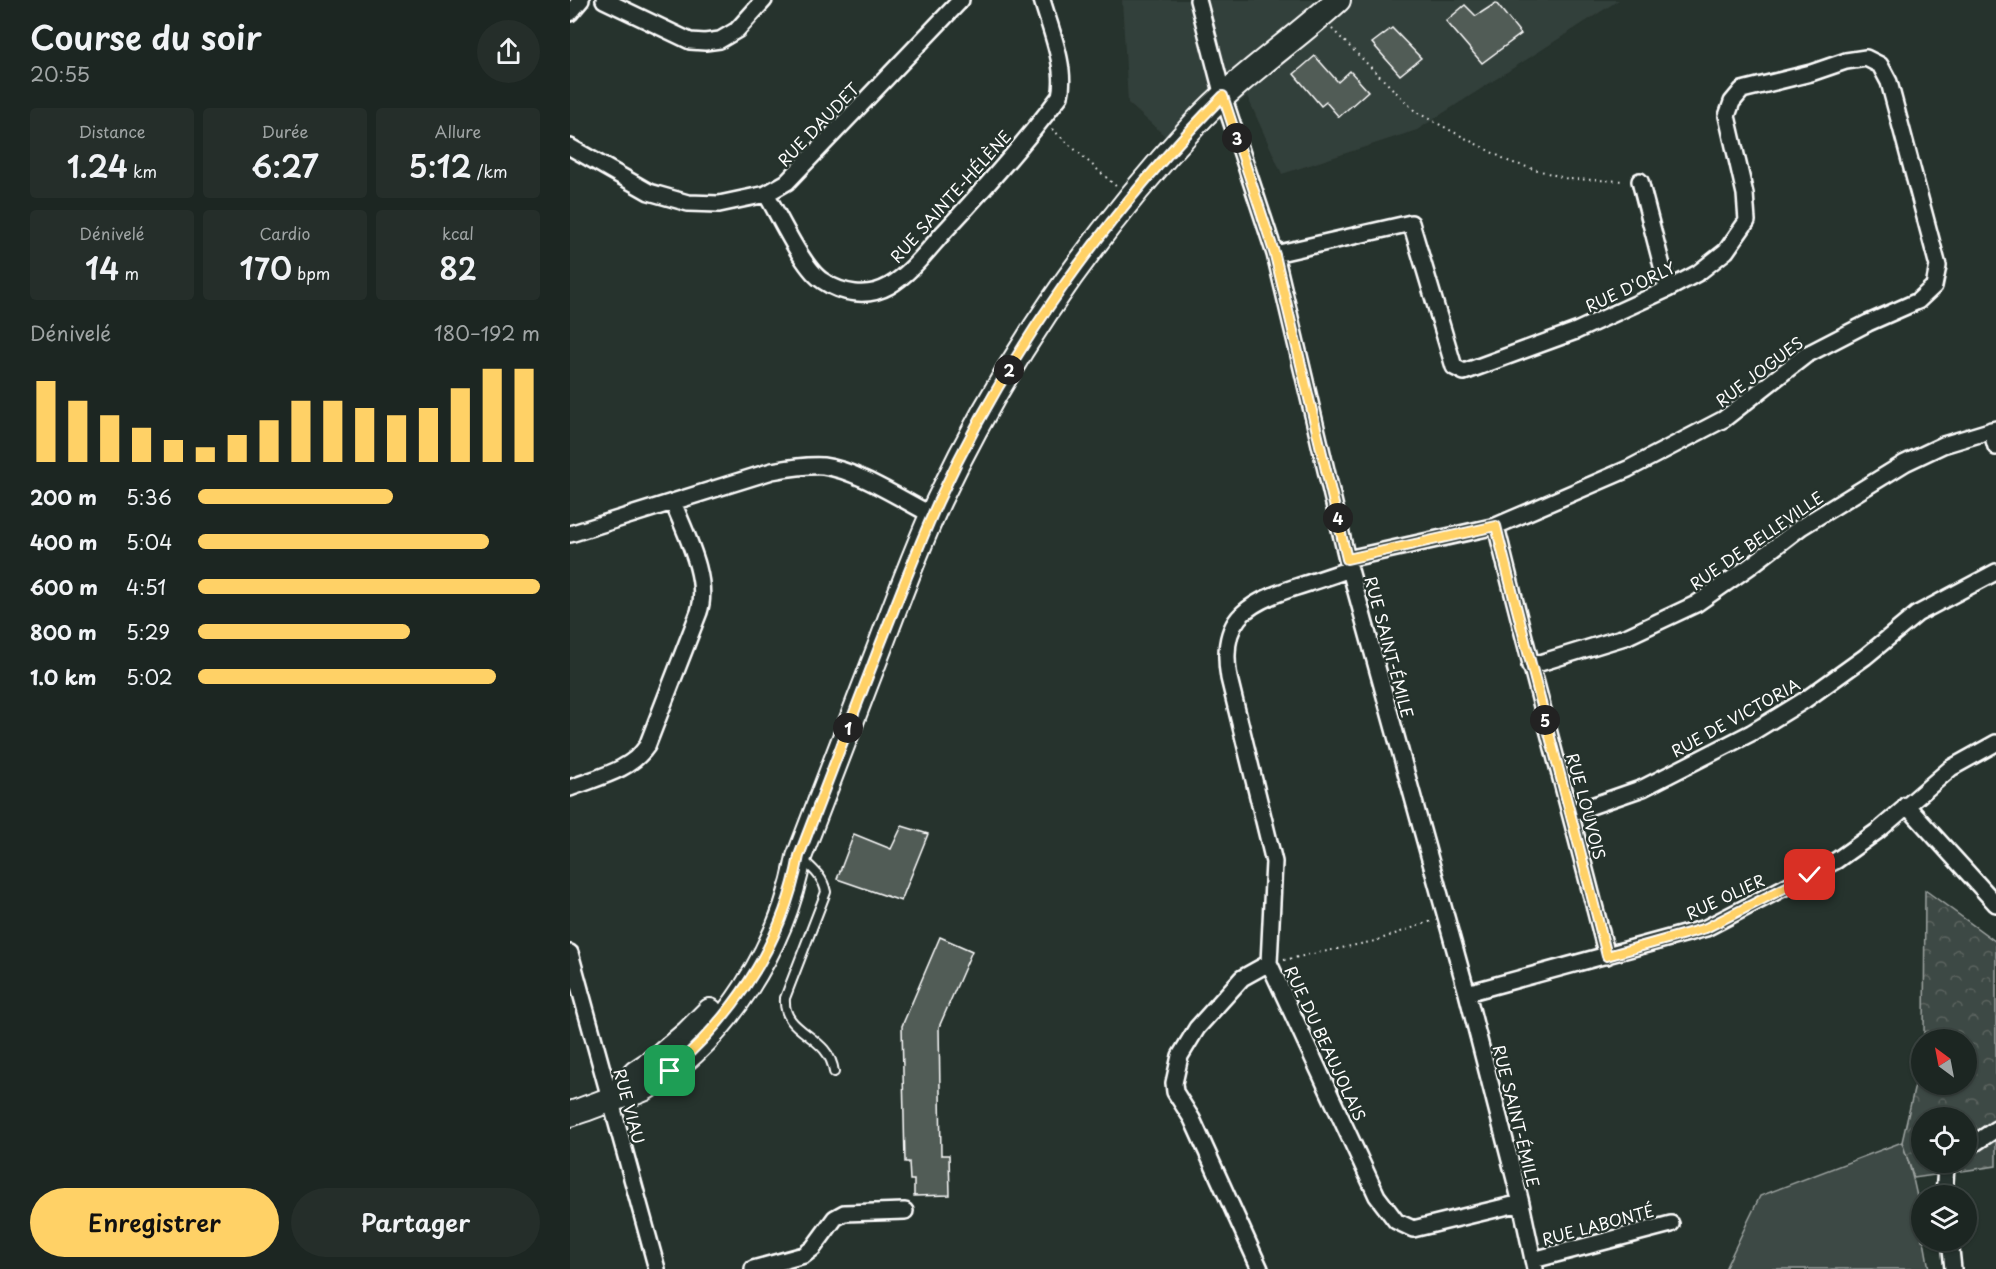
<!DOCTYPE html>
<html lang="fr">
<head>
<meta charset="utf-8">
<style>
  body { margin:0; font-family:"Playpen Sans",sans-serif; background:#252e2a; color:#f1f3f6; height:100vh; display:flex; flex-direction:column; font-size:22px; white-space:nowrap }
  * { box-sizing:border-box; margin:0 }
  p { font-size:20px; color:#a0a5a5 }
  .icon { flex:none; width:33px; height:33px; fill:none; stroke:currentColor; stroke-width:2; stroke-linecap:round; stroke-linejoin:round }
  .map { position:relative; flex:1; overflow:hidden }
  .side { display:flex; flex-direction:column; background:#1c2622; width:570px }
  .side>* { flex:none }
  .needle { width:39px; rotate:328deg }
  .buttons { position:absolute; left:1341px; top:1029px; display:grid; gap:12px }
  .buttons a { display:grid; place-items:center; width:66px; height:66px; border-radius:50%; background:#1c2622; box-shadow:0 2px 4px #0004,0 0 0 2px #3a4340; font-size:30px }
  .pin { position:absolute; display:grid; place-items:center; width:51px; height:51px; color:#fff; margin:-26px; border-radius:12px; box-shadow:0 3px 9px #0006 }
  .km { position:absolute; width:30px; height:30px; margin:-15px; border-radius:50%; background:#222; color:#fff; font-size:16px; line-height:30px; text-align:center }
  .round { display:grid; place-items:center; flex:none; width:63px; height:63px; border-radius:32px; background:#252e2a }
  .overview { display:flex; align-items:center; justify-content:space-between; height:102px; padding:0 30px }
  h1 { font-size:33px; font-weight:600; line-height:45px }
  .metrics { display:grid; grid-template-columns:repeat(3,1fr); gap:9px; height:102px; padding:6px 30px }
  .metrics div { display:grid; align-content:center; border-radius:6px; background:#252e2a; text-align:center }
  .metrics b { font-size:30px; font-weight:600 }
  .metrics small { font-size:16px; font-weight:400 }
  .metrics p { font-size:16px }
  .chart { height:168px; padding:12px 30px }
  .chart p { display:flex; justify-content:space-between }
  .chart svg { width:100%; height:108px; margin-top:6px; stroke:#ffd166; stroke-width:6 }
  .action { display:flex; gap:12px; margin-top:auto; padding:12px 30px }
  .action a { flex:1; height:69px; border-radius:36px; background:#ffd166; color:#111; font-size:24px; font-weight:600; line-height:69px; text-align:center }
  .action a+a { background:#252e2a; color:#f1f3f6 }
  ul { padding:0 30px; list-style:none; font-size:20px }
  li { display:grid; grid-template-columns:96px 72px 1fr; align-items:center; height:45px }
  li i { height:15px; border-radius:8px; background:#ffd166 }
  main { display:flex; flex:1; min-height:0 }
  .map>svg:first-child { display:block }
</style>
</head>
<body>
<main>
<section class="side">
<div class="overview"><div><h1>Course du soir</h1><p>20:55</p></div><a class="round"><svg class="icon" aria-label="share" viewBox="0 0 24 24"><path d="M12 15V3M7 8l5-5 5 5M5 13v7h14v-7"/></svg></a></div>
<div class="metrics">
<div><p>Distance</p><b>1.24<small> km</small></b></div>
<div><p>Durée</p><b>6:27</b></div>
<div><p>Allure</p><b>5:12<small> /km</small></b></div>
</div>
<div class="metrics">
<div><p>Dénivelé</p><b>14<small> m</small></b></div>
<div><p>Cardio</p><b>170<small> bpm</small></b></div>
<div><p>kcal</p><b>82</b></div>
</div>
<div class="chart"><p><span>Dénivelé</span>180–192 m</p>
<svg viewBox="0 0 160 44" preserveAspectRatio="none"><path d="M5 44V11M15 44V19M25 44V25M35 44V30M45 44V35M55 44V38M65 44V33M75 44V27M85 44V19M95 44V19M105 44V22M115 44V25M125 44V22M135 44V14M145 44V6M155 44V6"/></svg>
</div>
<ul>
<li><b>200 m</b>5:36<i style="width:57%"></i></li>
<li><b>400 m</b>5:04<i style="width:85%"></i></li>
<li><b>600 m</b>4:51<i style="width:100%"></i></li>
<li><b>800 m</b>5:29<i style="width:62%"></i></li>
<li><b>1.0 km</b>5:02<i style="width:87%"></i></li>
</ul>
<div class="action"><a>Enregistrer</a><a>Partager</a></div>
</section>
<div class="map">
<svg width="1426" height="1269" viewBox="0 0 1426 1269">
  <defs>
    <pattern id="forest-crowns" width="20" height="18" patternUnits="userSpaceOnUse" patternTransform="scale(1.5)"><rect width="20" height="18" fill="#3e4944"/><path d="M2 6a3 3 0 1 1 6 0M12 15a3 3 0 1 1 6 0" fill="none" stroke="#5b6460"/></pattern>
  </defs>
  <rect width="100%" height="100%" fill="#26332d"/>
  <filter id="ink" filterUnits="userSpaceOnUse"><feTurbulence type="fractalNoise" baseFrequency=".0167" numOctaves="2"/><feDisplacementMap in="SourceGraphic" scale="12" xChannelSelector="R" yChannelSelector="G"/><feConvolveMatrix kernelMatrix="1 2 1 2 8 2 1 2 1" color-interpolation-filters="sRGB"/></filter>
  <g filter="url(#ink)">
    <path fill="#333f3a" d="M552,0H1049L847,130L712,174L677,96L613,152L558,103Z"/>
    <path fill="#3e4944" stroke="#9ea4a2" stroke-width="1.5" d="M1332,1142C1343,1174 1351,1206 1352,1240L1354,1241L1359,1269H1155L1190,1196Z"/>
    <path fill="url(#forest-crowns)" stroke="#9ea4a2" stroke-width="1.5" fill-rule="evenodd" d="M1355,890L1426,942V1166L1344,1178L1332,1142L1351,1059L1352,1084H1396V1040L1354,1039ZM1352,1118H1396V1162H1352Z"/>
    <path fill="#515c57" stroke="#fff" stroke-width="1.5" d="M926,3L951,34L912,63L876,21L895,5L906,16Z
      M822,28L851,58L830,75L802,43Z
      M745,56L768,82L780,71L798,91L769,117L756,102L751,106L724,74Z
      M332,826L358,834L331,901L267,879L284,834L321,849Z
      M370,937L402,951L369,1027L371,1155H379L380,1195L344,1196V1180H340L339,1162H335L332,1026Z"/>
    <g fill="none" stroke-linecap="round" stroke-linejoin="round">
      <g stroke="#fff" stroke-width="12">
        <path id="service" d="M233,860C243,869 253,877 256,892L215,998C212,1035 259,1033 264,1072"/>
      </g>
      <g stroke="#fff" stroke-width="20">
        <path id="minor" d="M34,0L120,41L135,42L150,40L167,30L194,0
          M628,0L653,96L705,254L777,559L897,993L951,1203L965,1269
          M0,13L11,0
          M0,147L79,192L118,203L149,204L196,194L217,182L391,0
          M1070,181L1098,289
          M196,194C209,215 233,269 253,281C272,294 298,298 319,286C340,274 358,250 374,232C415,188 454,144 490,96C497,68 480,28 472,0
          M705,254L841,223L884,367L894,372L1006,331L1098,289L1128,273L1156,251L1177,221L1175,194L1157,116L1162,102L1172,90L1241,73L1276,61L1296,58L1310,65L1319,82L1368,266L1364,286L1348,301L1298,323L1236,355L1154,419L1058,469L926,526L777,559
          M1421,430L1426,447
          M926,526C961,670 1001,812 1037,956
          M0,534L202,471C219,468 236,465 253,466C287,470 332,500 362,515
          M780,569C761,576 742,582 723,588C674,604 649,621 659,678L704,862L699,963L807,1196L826,1221L843,1229L951,1203
          M960,666L1058,636L1126,604L1179,567L1231,527L1335,463L1373,445L1426,429
          M0,788C28,777 60,771 77,746L129,612C140,579 115,533 103,502
          M1336,805L1426,904
          M1001,813L1073,788L1181,733L1235,700L1295,657L1347,614L1426,572
          M0,953L87,1269
          M897,993L1136,928L1267,860L1309,830L1381,768L1426,743
          M1396,1149L1426,1129
          M1374,1196L1376,1167L1379,1162
          M1380,1240L1383,1269
          M963,1260L1101,1224
          M183,1269L234,1255L243,1248L265,1218L274,1213L335,1211
          M690,1269L622,1119L605,1092L604,1083L610,1056L627,1028L672,978L699,963"/>
      </g>
      <g stroke="#fff" stroke-width="28">
        <path id="primary" d="M45,1094L66,1073L90,1057L118,1033L140,1011
          M0,1114C13,1110 26,1105 39,1100C50,1096 63,1094 73,1089C154,1043 213,946 229,857C256,786 284,715 311,644C329,596 347,547 369,500C434,363 521,236 624,125C667,78 721,43 768,0"/>
      </g>
      <path stroke="#fff" stroke-width="2" stroke-dasharray="1.5 4.5" stroke-linecap="butt" d="M762,29L846,112L940,162L998,179L1055,181
        M482,129L547,187
        M714,960L805,941L862,921"/>
      <use href="#service" stroke="#26332d" stroke-width="8"/>
      <use href="#minor" stroke="#26332d" stroke-width="15"/>
      <use href="#primary" stroke="#26332d" stroke-width="24"/>
    </g>
  </g>
  <g fill="none" stroke-linecap="round" stroke-linejoin="round" filter="url(#ink)">
    <g stroke="#fff" stroke-width="12">
      <path id="route" d="M100,1071C165,1014 213,943 229,856C256,786 283,715 310,645C329,597 347,549 368,502C437,352 537,213 653,96L705,255L777,559L926,526C961,670 1001,812 1037,956L1136,928L1240,875"/>
    </g>
    <use href="#route" stroke="#ffd166" stroke-width="8"/>
  </g>
  <g text-anchor="middle" dominant-baseline="central" stroke-width="5" stroke-linejoin="round" paint-order="stroke">
    <g font-size="16" fill="#fff" stroke="#26332d">
      <text transform="translate(248 124) rotate(-46)">RUE DAUDET</text>
      <text transform="translate(380 196) rotate(-48)">RUE SAINTE-HÉLÈNE</text>
      <text transform="translate(1060 286) rotate(-25)">RUE D'ORLY</text>
      <text transform="translate(1189 371) rotate(-37)">RUE JOGUES</text>
      <text transform="translate(1186 540) rotate(-35)">RUE DE BELLEVILLE</text>
      <text transform="translate(820 647) rotate(75)">RUE SAINT-ÉMILE</text>
      <text transform="translate(1165 717) rotate(-29)">RUE DE VICTORIA</text>
      <text transform="translate(1017 806) rotate(75)">RUE LOUVOIS</text>
      <text transform="translate(1155 896) rotate(-25)">RUE OLIER</text>
      <text transform="translate(756 1043) rotate(65)">RUE DU BEAUJOLAIS</text>
      <text transform="translate(60 1106) rotate(75)">RUE VIAU</text>
      <text transform="translate(947 1116) rotate(76)">RUE SAINT-ÉMILE</text>
      <text transform="translate(1028 1224) rotate(-15)">RUE LABONTÉ</text>
    </g>
  </g>
</svg>
<div class="buttons">
<a><svg class="needle" viewBox="-14 -14 28 28"><path d="M0-13l5 13h-10z" fill="#e53935"/><path d="M0 13l5-13h-10z" fill="#a0a5a5"/></svg></a>
<a><svg class="icon" aria-label="locate" viewBox="0 0 24 24"><circle cx="12" cy="12" r="6"/><path d="M12 2v4M12 18v4M2 12h4M18 12h4"/></svg></a>
<a><svg class="icon" aria-label="layers" viewBox="0 0 24 24"><path d="M12 4l9 5-9 5-9-5zM3 14l9 5 9-5"/></svg></a>
</div>
<div class="pin" style="left:100px;top:1071px;background:#1e9e55"><svg class="icon" aria-label="arrive" viewBox="0 0 24 24"><path d="M6 21V4h12l-3 4 3 4H6"/></svg></div>
<div class="pin" style="left:1240px;top:875px;background:#d93025"><svg class="icon" aria-label="check" viewBox="0 0 24 24"><path d="M5 12l5 5 9-10"/></svg></div>
<b class="km" style="left:278px;top:728px">1</b>
<b class="km" style="left:439px;top:370px">2</b>
<b class="km" style="left:667px;top:138px">3</b>
<b class="km" style="left:768px;top:518px">4</b>
<b class="km" style="left:975px;top:720px">5</b>
</div>
</main>
</body>
</html>
